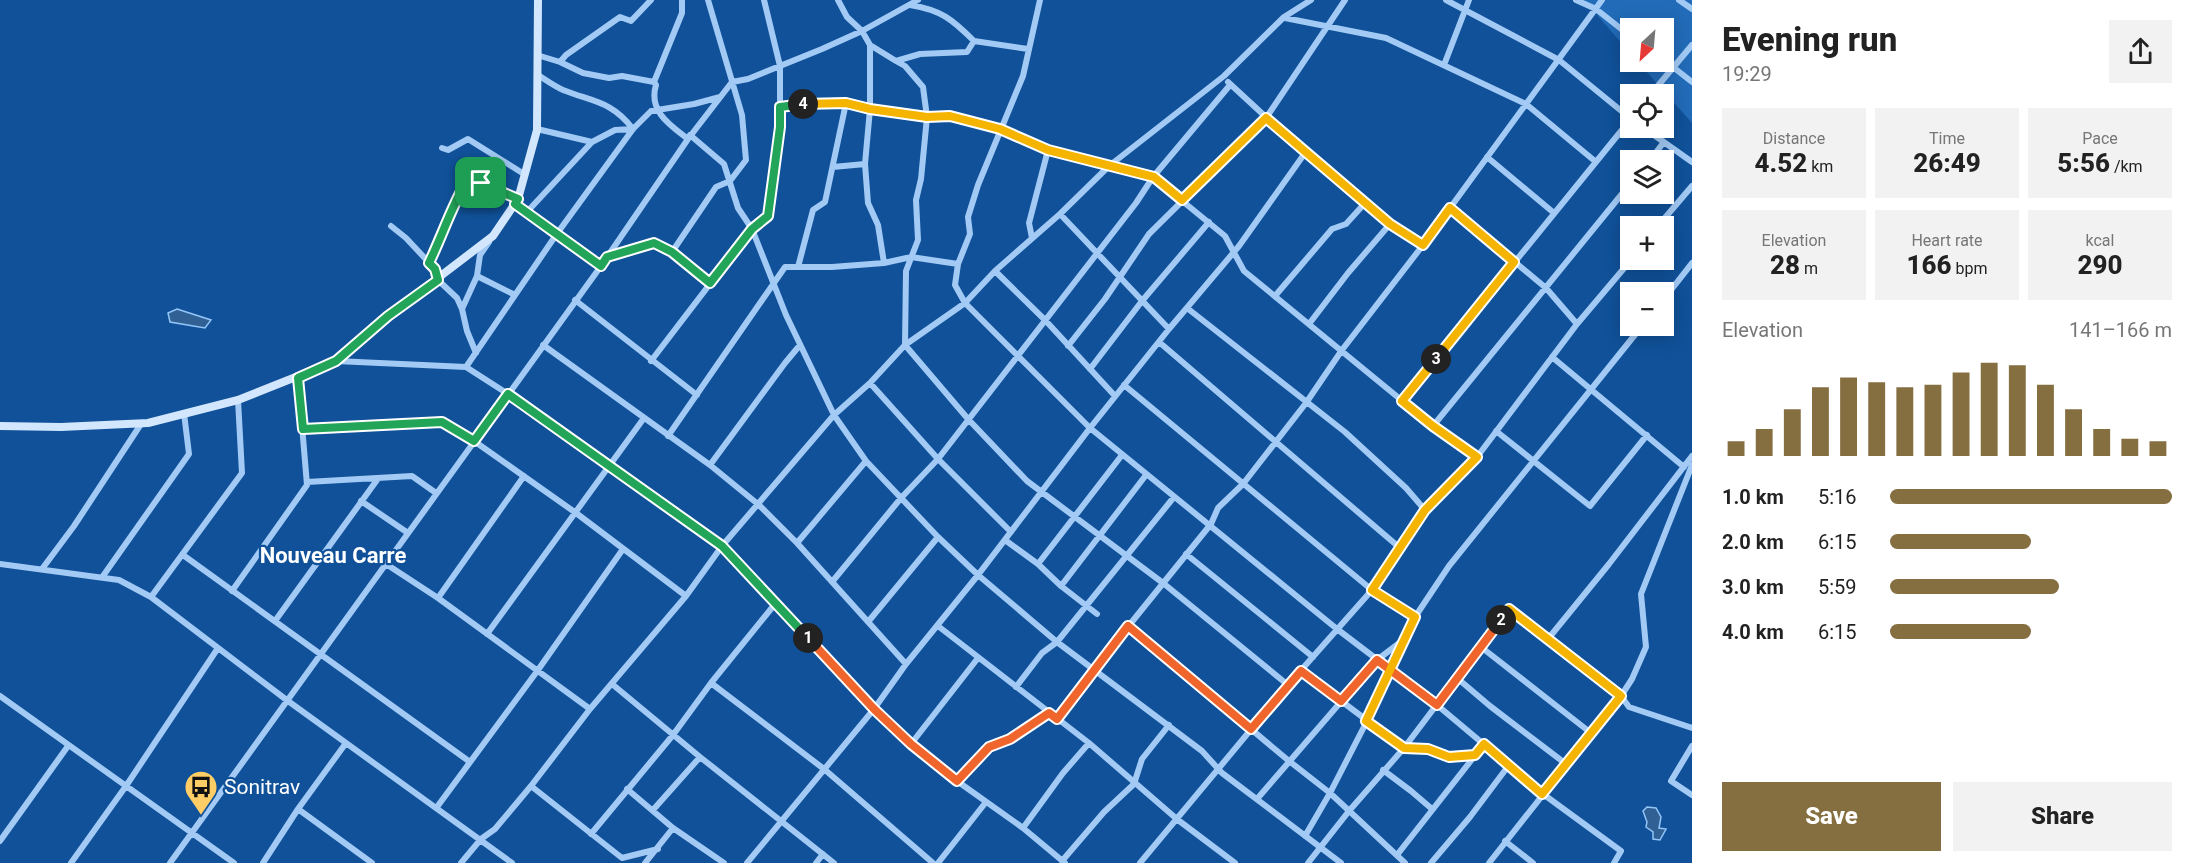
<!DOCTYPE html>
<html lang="en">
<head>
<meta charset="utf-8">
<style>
  body { margin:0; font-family:Roboto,sans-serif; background:#f2f2f2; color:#222; height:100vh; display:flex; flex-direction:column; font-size:22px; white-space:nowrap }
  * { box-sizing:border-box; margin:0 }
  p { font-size:20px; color:#767676 }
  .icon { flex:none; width:33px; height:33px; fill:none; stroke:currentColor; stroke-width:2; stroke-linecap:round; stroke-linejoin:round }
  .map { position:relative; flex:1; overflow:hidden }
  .panel { display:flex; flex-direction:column; background:#fff; width:510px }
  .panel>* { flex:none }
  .needle { width:39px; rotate:206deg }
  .tools { position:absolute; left:1620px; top:18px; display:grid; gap:12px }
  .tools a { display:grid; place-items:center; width:54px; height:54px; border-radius:0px; background:#fff; box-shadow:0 3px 15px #0003; font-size:30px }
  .pin { position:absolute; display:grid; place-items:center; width:51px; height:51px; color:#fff; margin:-26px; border-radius:12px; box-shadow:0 3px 9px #0006 }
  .km { position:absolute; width:30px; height:30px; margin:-15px; border-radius:50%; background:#222; color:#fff; font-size:16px; line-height:30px; text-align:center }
  .round { display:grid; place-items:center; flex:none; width:63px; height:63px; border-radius:0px; background:#f2f2f2 }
  .headline { display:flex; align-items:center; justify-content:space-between; height:102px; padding:0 30px }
  h1 { font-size:33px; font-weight:800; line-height:45px }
  .metrics { display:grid; grid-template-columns:repeat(3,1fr); gap:9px; height:102px; padding:6px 30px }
  .metrics div { display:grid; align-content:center; border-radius:0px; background:#f2f2f2; text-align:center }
  .metrics b { font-size:26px; font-weight:800 }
  .metrics small { font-size:16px; font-weight:400 }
  .metrics p { font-size:16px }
  .chart { height:168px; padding:12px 30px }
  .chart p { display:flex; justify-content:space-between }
  .chart svg { width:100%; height:108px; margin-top:6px; stroke:#856f40; stroke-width:6 }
  .primary-button { display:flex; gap:12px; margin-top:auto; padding:12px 30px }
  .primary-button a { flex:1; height:69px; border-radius:0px; background:#856f40; color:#fff; font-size:24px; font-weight:800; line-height:69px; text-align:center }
  .primary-button a+a { background:#f2f2f2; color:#222 }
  ul { padding:0 30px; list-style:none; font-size:20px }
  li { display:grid; grid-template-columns:96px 72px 1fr; align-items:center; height:45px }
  li i { height:15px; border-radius:8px; background:#856f40 }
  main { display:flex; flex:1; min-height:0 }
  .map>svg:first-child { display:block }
</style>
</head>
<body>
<main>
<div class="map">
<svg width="1692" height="863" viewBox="0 0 1692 863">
  <rect width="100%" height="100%" fill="#105199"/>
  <path fill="#226bb8" d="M1584,0H1692V123L1638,62H1664V28H1630V53Z"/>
  <path fill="#316095" stroke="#93c5f8" stroke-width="1.5" d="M177,309L211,320L205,328L170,322L168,313Z
    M1647,807L1656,808L1661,817L1659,828L1666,829L1660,840L1653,839V832L1646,827L1647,822L1643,811Z"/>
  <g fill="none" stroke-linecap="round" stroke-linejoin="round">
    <path stroke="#a2caf5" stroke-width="6" d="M838,0L847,17L862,31L870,45L896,61L920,54L967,52L974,41L1028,49
      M1040,0L1023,76L978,185L968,217L970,234L958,264L955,285L965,303L1090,428L1337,629L1437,705L1543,794L1621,851L1614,863
      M1446,0L1559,60L1630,118
      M1576,0L1596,9L1630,36
      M1679,0L1692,9
      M910,5C941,10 952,19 974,41
      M1285,18L1386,38L1526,104L1596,162
      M870,45V109L865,164L868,203L878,225L884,263
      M537,55L560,62L583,73L609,78L622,76L654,82L656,85C648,111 670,125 688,139
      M1664,60L1692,82
      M896,61L905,66L923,87L927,117L921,179L916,200L918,240L906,271L905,345L968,419L1027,481L1163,583L1288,685
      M560,62L566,55L620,17L631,21L651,0
      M1444,65L1469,0
      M538,75C546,80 554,86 563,90C593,102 612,101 633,129
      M654,82L682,13V0
      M1228,82L1305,153L1390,224L1423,245
      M1651,94L1692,45
      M780,107L793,105L846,103L870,109L927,117L949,116L1000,129L1048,150L1153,177L1225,236L1244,271L1433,426L1477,457
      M1644,128L1692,162
      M537,129L592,142
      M690,135L724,164L738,208L752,229L786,315L834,415L866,461L938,537L978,575L1057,642L1202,751L1222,773L1341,863
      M442,148L448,150L468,139L524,174
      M1487,157L1554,213
      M1650,160L1664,142
      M833,167L865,164
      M515,204L601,266
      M1450,208L1546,288L1577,324
      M526,213L592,142L615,130L633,129
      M1060,214L1169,329
      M391,226L406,238L435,269L438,280L457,298L462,309L467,331L476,353
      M1658,226L1692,186
      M1032,238L1029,223L1048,150
      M672,252L716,187L730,181L746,160L742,115L708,0
      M607,257L654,243L672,252L710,283
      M428,263C442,237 451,208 466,182L481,183L518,199
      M798,267L813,210L825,202L846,103
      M995,271L1045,320L1115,396
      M477,276L515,295
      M1275,296L1332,229L1346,224L1365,203
      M1664,299L1692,263
      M575,300L697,395
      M1187,308L1345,432L1406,488L1425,510
      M462,309L477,276L480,255L489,242
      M1309,324L1348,273L1390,224
      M1159,342L1400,548
      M543,345L710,465L759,505L797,543L906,664
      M1068,346L1105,299L1149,234L1266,118L1345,0
      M1552,357L1684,467
      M336,361L466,367L508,394L722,546L874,709L911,744L957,781L1023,828L1065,863
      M651,361L752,229L767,216L780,127V66L764,0
      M466,367L556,235L633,129L651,111L694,104L720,97
      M1090,369L1142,301L1209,222
      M870,383L938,459L1011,532
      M1124,385L1372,590L1415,617
      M1402,401L1630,120
      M1433,426L1630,184
      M303,429L442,421L474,441L576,513L686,596
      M1496,431L1590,506L1647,435
      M668,436L785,267H832L884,263L911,257L958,264
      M710,465L785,363L800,345
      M307,482L412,476L436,493
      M361,501L408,533
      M1005,540L1038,564L1061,586L1097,614
      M797,543L866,461
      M1186,554L1313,657
      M183,555L470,762
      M0,564L119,580L151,597L288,701L512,863
      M386,564L438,598L590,709
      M1038,564L1122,455
      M42,569L74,526L141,424
      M103,576L189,454L184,413
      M832,582L901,498L938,459L1136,203L1153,177L1230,85
      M1061,586L1146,475
      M232,591L307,485L298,378
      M151,597L242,473L238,400
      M438,598L524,476
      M275,621L377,480
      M868,622L938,537
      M938,626L1089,743L1178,820L1235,863
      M1128,626L1289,761L1330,793L1405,863
      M487,634L644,418
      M1548,639L1621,696L1629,707L1692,728
      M1481,647L1591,733
      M1301,671L1404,748L1428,749L1449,757L1475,755
      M1457,678L1490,706L1566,764
      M711,683L824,769L933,863
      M612,684L700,757L834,863
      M1016,687L1042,653L1057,642L1174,497
      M0,696L234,863
      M1057,719L1093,670L1211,524L1218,508L1243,484L1306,403L1342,350L1423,245L1602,0
      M911,744L978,658
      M1692,746L1671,781L1692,795
      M1383,770L1411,791L1432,809
      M957,781L989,747L1010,739L1049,713
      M531,786L622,858L658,849
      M627,789L673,828L724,863
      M1257,799L1377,660L1402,641
      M437,807L538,670L623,549
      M298,809L372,863
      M653,810L700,757
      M1023,828L1063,773L1089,743
      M591,834L673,735L711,683L775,604
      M1305,836L1330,793L1367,721L1415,617L1449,566L1642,326
      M0,841L68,746
      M1505,841L1533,863
      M1397,855L1484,744
      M1062,861L1104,812L1134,784L1142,759L1169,725
      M71,863L126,786L218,648
      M170,863L601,266L688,139L732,82L748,79L822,49L862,31L918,0
      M263,863L298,809L346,743
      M461,863L481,839L495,829L531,786L590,709L686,596L722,546L834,415L870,383L905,345L965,303L995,271L1060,214L1109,166L1224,76L1284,17L1311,0
      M645,863L673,828
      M747,863L874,709L906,664L978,575L1090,428L1169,329L1239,246L1305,153
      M816,863L823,854
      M938,863L986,802
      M1140,863L1288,685L1372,590L1425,510L1477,457L1577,324L1631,260
      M1308,863L1349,811L1404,748L1509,609L1548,639L1609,564L1692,456
      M1431,863L1470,817L1509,765
      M1489,863L1621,696L1632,679L1646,647L1641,594L1692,465"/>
    <path stroke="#d2e6fd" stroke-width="8" d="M0,426L61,427L148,423L238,400L336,361L388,316L493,236L518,199L537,130L538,0"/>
  </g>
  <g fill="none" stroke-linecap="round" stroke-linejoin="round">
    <g stroke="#fff" stroke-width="12">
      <path id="split-1" d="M481,183L466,182C451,208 442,236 429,263L435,269L438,280L388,316L336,361L298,378L303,429L442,422L474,441L508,394L722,546L808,638"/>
    </g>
    <g stroke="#fff" stroke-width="12">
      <path id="split-2" d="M808,638L874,709L911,744L957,781L989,747L1010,739L1049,713L1057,719L1128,626L1251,729L1301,671L1341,701L1377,660L1437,705L1501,620"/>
    </g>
    <g stroke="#fff" stroke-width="12">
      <path id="split-3" d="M1436,359L1402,401L1433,426L1477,457L1425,510L1372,590L1415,617L1366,721L1404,748L1428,749L1449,757L1475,755L1484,744L1542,794L1621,696L1509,609L1501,620"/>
    </g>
    <g stroke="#fff" stroke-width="12">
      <path id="split-4" d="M803,104L846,103L870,109L927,117L950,116L1000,129L1048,150L1154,177L1182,200L1266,118L1390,224L1423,245L1450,208L1514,262L1436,359"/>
    </g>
    <g stroke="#fff" stroke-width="12">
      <path id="split-5" d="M481,183L518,199L515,204L601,266L607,257L654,243L672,252L710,283L752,229L768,216L780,127V107L803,104"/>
    </g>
    <use href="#split-1" stroke="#22a559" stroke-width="8"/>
    <use href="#split-2" stroke="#f0652b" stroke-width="8"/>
    <use href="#split-3" stroke="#f5b400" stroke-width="8"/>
    <use href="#split-4" stroke="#f5b400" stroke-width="8"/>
    <use href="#split-5" stroke="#22a559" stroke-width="8"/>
  </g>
  <defs>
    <g id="bus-pin" transform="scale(1.725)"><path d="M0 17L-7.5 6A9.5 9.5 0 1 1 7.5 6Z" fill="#ffcd65" stroke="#105199"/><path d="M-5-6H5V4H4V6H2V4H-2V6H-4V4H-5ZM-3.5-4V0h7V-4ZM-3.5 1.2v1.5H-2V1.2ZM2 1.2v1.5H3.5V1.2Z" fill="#111"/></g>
  </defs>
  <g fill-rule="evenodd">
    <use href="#bus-pin" x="201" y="787"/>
  </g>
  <g text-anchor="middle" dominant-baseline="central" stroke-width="4.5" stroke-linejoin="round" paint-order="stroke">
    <g font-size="21" fill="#fff" stroke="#105199" text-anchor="start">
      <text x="224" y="787">Sonitrav</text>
    </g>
    <g font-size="22" font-weight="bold" fill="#fff" stroke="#105199">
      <text x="333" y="555">Nouveau Carre</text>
    </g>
  </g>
</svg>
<div class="tools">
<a><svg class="needle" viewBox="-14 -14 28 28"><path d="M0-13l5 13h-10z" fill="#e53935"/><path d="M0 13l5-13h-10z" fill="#767676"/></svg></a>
<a><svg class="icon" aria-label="locate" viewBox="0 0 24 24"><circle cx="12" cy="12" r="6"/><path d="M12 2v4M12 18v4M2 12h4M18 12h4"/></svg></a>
<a><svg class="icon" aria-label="layers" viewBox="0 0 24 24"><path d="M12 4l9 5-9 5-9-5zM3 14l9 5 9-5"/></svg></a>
<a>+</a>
<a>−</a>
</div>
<div class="pin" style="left:481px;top:183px;background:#1e9e55"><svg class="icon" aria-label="arrive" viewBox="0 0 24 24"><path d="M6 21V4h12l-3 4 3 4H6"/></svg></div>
<b class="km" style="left:808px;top:638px">1</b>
<b class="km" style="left:1501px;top:620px">2</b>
<b class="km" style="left:1436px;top:359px">3</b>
<b class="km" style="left:803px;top:104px">4</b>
</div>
<section class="panel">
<div class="headline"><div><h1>Evening run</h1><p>19:29</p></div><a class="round"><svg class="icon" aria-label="share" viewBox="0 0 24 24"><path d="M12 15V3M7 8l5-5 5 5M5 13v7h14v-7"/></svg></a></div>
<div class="metrics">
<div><p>Distance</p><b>4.52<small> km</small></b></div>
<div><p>Time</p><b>26:49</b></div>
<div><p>Pace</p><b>5:56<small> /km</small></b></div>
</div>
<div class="metrics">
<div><p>Elevation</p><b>28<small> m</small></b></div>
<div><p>Heart rate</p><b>166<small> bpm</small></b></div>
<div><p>kcal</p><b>290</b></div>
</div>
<div class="chart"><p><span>Elevation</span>141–166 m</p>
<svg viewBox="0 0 160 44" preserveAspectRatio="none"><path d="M5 44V38M15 44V33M25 44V25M35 44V16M45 44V12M55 44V14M65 44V16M75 44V15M85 44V10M95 44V6M105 44V7M115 44V15M125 44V25M135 44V33M145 44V37M155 44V38"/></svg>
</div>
<ul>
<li><b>1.0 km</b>5:16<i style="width:100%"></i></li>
<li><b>2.0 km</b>6:15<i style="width:50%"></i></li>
<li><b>3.0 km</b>5:59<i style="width:60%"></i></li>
<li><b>4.0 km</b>6:15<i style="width:50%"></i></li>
</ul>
<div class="primary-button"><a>Save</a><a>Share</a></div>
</section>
</main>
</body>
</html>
